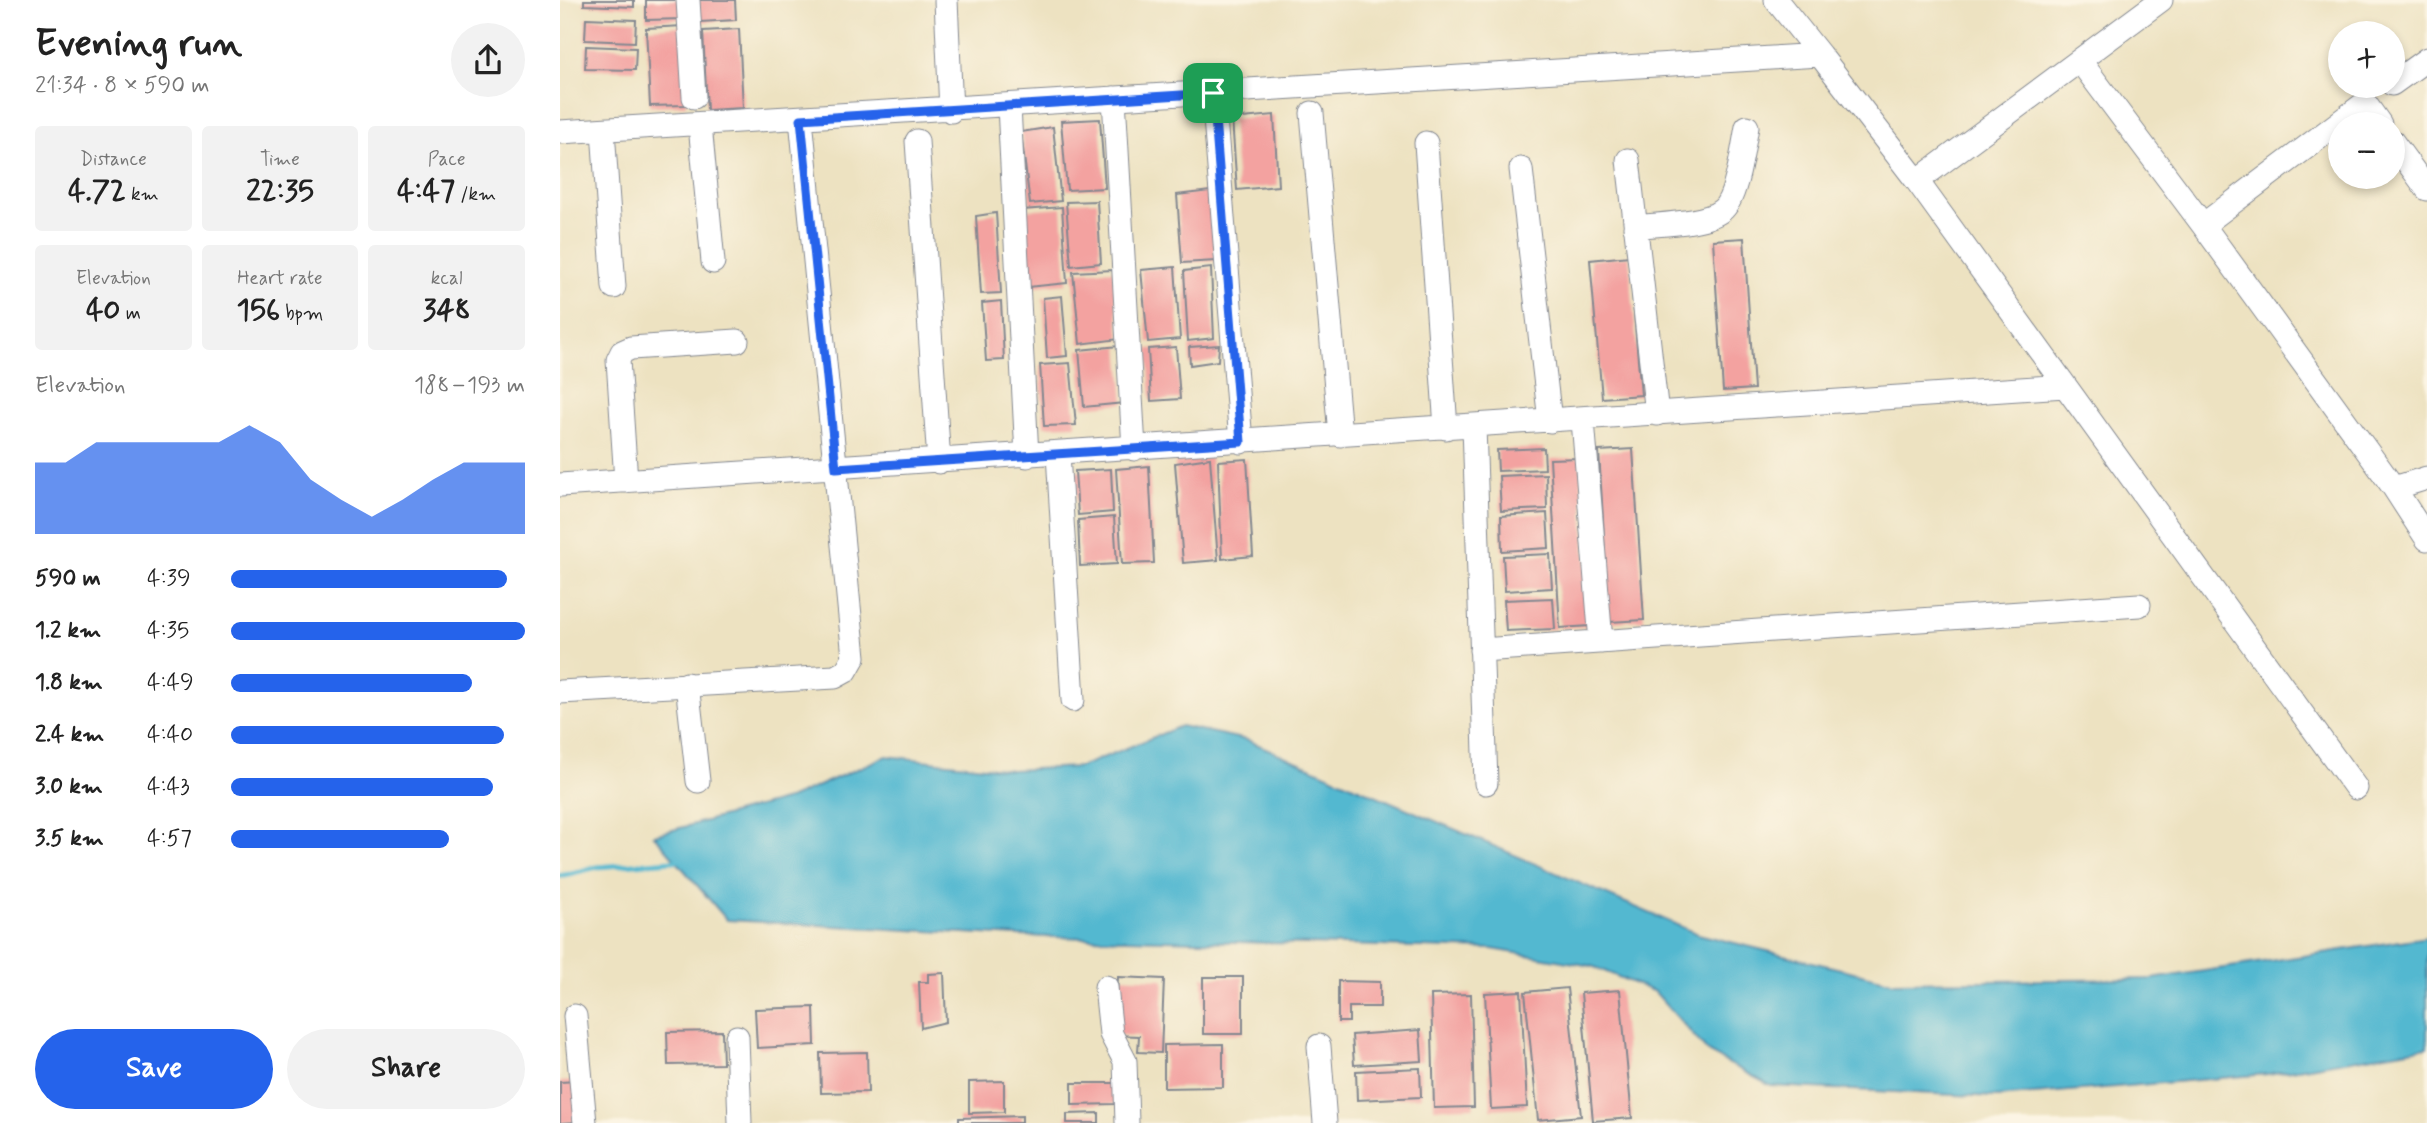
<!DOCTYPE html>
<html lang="en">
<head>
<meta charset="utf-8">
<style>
  body { margin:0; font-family:Mynerve,sans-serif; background:#f2f2f2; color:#222; height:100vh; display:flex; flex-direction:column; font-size:26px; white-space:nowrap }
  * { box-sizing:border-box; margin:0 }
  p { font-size:23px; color:#767676 }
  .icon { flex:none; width:38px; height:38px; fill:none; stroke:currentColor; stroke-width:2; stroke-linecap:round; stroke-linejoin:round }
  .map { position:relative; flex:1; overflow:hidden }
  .side { display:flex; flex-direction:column; background:#fff; width:560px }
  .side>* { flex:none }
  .buttons { position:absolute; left:1768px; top:21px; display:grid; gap:14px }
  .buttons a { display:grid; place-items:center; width:77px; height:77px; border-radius:50%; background:#fff; box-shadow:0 4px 10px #0003; font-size:35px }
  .pin { position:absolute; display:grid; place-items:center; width:60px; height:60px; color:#fff; margin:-30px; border-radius:14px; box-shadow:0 4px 10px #0006 }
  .round { display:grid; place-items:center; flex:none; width:74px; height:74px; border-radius:37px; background:#f2f2f2 }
  .headline { display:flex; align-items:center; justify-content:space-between; height:119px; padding:0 35px }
  h1 { font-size:38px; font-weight:800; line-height:52px }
  .figures { display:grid; grid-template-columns:repeat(3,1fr); gap:10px; height:119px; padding:7px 35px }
  .figures div { display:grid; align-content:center; border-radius:7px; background:#f2f2f2; text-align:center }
  .figures b { font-size:30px; font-weight:800 }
  .figures small { font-size:19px; font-weight:400 }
  .figures p { font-size:19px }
  .chart { height:196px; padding:14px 35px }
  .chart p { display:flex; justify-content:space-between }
  .chart svg { width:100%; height:126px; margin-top:7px; fill:#2563eb; opacity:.7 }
  .action { display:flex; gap:14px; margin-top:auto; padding:14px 35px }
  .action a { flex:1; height:80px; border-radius:42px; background:#2563eb; color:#fff; font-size:28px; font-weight:800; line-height:80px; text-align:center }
  .action a+a { background:#f2f2f2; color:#222 }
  ul { padding:0 35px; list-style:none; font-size:23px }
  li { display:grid; grid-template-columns:112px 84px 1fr; align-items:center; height:52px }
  li i { height:18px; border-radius:9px; background:#2563eb }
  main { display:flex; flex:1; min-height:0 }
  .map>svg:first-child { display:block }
</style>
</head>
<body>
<main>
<section class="side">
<div class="headline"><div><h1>Evening run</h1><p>21:34 · 8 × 590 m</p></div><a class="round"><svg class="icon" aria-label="share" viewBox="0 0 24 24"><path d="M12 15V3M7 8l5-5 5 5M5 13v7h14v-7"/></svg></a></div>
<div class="figures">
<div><p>Distance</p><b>4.72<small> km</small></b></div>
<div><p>Time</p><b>22:35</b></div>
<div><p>Pace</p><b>4:47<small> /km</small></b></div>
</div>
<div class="figures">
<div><p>Elevation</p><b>40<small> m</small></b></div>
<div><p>Heart rate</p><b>156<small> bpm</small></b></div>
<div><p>kcal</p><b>348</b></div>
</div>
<div class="chart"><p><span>Elevation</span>188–193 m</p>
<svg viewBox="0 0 160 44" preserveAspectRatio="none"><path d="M0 44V19L10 19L20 12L30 12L40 12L50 12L60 12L70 6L80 12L90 25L100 32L110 38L120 32L130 25L140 19L150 19L160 19V44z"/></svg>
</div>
<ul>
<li><b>590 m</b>4:39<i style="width:94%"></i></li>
<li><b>1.2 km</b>4:35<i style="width:100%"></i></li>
<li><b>1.8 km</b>4:49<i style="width:82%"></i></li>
<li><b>2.4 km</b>4:40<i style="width:93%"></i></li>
<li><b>3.0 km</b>4:43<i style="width:89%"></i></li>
<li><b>3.5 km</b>4:57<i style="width:74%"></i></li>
</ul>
<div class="action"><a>Save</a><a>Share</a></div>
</section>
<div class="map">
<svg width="1867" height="1123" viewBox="0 0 1867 1123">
  <rect width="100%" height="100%" fill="#fcf5e5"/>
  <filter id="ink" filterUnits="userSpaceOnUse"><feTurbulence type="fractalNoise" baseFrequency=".0143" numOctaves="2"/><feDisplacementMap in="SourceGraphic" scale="14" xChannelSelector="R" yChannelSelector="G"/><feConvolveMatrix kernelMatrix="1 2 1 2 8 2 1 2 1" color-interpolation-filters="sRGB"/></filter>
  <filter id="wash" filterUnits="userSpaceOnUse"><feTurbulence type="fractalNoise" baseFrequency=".00686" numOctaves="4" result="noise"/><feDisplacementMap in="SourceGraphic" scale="28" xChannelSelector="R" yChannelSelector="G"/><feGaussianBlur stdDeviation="1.57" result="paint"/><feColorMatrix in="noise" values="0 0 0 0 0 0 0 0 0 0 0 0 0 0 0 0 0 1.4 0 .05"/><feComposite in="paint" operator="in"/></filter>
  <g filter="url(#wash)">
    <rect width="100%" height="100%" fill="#ede2c1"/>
    <path fill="#52b8d0" stroke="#367497" stroke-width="2" d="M621,726L687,740L1138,934L1334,982L1592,979L1867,937V1047L1708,1074L1437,1097L1211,1086L1149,1053L1095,992L1032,966L932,949L458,936L167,920L94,835L231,798L326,756L451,770L520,767Z"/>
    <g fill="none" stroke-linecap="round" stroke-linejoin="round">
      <path stroke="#52b8d0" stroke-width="5" d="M0,876L37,867L124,860"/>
    </g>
    <g id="blocks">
      <path fill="#f3a2a0" d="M24,0H74V7L24,5Z
        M86,0H122L123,19L86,20Z
        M139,0H175L176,20L140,22Z
        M26,18L76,20L75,42L25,40Z
        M123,26L126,105L90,106L86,28Z
        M179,29L183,108L147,110L143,31Z
        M26,46L76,48L75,70L25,69Z
        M714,115L718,186L677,190L672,119Z
        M540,119L545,188L507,190L501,121Z
        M493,127L501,201L470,204L461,132Z
        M650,191L656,261L622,263L617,195Z
        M537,201L541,263L511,266L506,202Z
        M502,207L507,283L468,287L462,210Z
        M436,213L441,293L421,294L416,216Z
        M1184,238L1194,389L1163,391L1153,240Z
        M1069,256L1081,395L1042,398L1030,260Z
        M615,267L620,339L588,342L581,270Z
        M651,268L654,338L628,341L624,271Z
        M553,270L560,339L520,344L513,272Z
        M502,296L507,356L487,358L483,298Z
        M441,301L444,360L426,361L422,303Z
        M659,345L658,361L630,365L629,347Z
        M559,346L564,403L524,407L519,350Z
        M616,347L620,399L591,401L588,349Z
        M510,363L516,425L484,426L480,365Z
        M984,448L985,469L938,471L937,450Z
        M1073,449L1084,620L1049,622L1039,451Z
        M650,458L658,560L623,563L615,463Z
        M1020,458L1030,626L1000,628L990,459Z
        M687,459L693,556L662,559L658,461Z
        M589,466L594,563L562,564L556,469Z
        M551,469L553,512L518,515L515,471Z
        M986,474L987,509L941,511L939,476Z
        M987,513L989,548L942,551L941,516Z
        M554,517L557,564L520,566L518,520Z
        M990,554L992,588L945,591L943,556Z
        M993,598L995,629L946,631L944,600Z
        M384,973L386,1022L361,1028L359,982H368V974Z
        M558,977L604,979L601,1053L578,1052L579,1036L555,1035Z
        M643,977H683V1034H643Z
        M778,981L820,982V1007H789V1022H778Z
        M1007,988L1021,1116L978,1120L965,992Z
        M1060,990L1072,1118L1033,1121L1021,993Z
        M961,991L967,1107L931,1109L925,993Z
        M911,994L914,1107L874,1108L871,995Z
        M254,1007L255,1045L197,1048L195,1009Z
        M860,1030L862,1061L794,1065L792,1035Z
        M162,1031L163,1064L108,1065L107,1032Z
        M663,1044V1087L604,1088V1045Z
        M307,1052L308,1092L261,1093L260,1053Z
        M860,1068L861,1097L797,1100L796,1071Z
        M17,1081L18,1122L0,1123V1082Z
        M444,1081V1112L409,1113V1082Z
        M512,1083H555V1104L512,1105Z
        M539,1113V1123H507V1114Z
        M462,1116V1123H399V1118Z"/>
    </g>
  </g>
  <g filter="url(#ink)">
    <use href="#blocks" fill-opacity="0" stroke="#848890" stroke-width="2"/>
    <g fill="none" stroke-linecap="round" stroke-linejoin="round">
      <g stroke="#848890" stroke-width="25">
        <path id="minor" d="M128,0L134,97
          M386,0L391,111
          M1216,0L1260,55
          M1520,61L1643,225L1834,488L1867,478
          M1832,84L1867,59
          M653,93L681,442
          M554,98L574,449
          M449,106L467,456
          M752,113L780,435
          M140,125L153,262
          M43,130L54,287
          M0,132L1260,55L1357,181L1796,788
          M357,141L379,462
          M1832,141L1867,189
          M866,143L886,428
          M1068,160L1097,414
          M961,169L990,421
          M1357,181L1601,0
          M1643,225L1805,103L1820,124
          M1075,227C1097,224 1146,224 1162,210C1177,198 1183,147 1187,127
          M1023,420L1041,642
          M914,426L926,783
          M498,454L513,700
          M66,481L58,360L62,352L71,348L177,341
          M0,485L1505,386
          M1834,488L1867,539
          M921,650L1579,605
          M127,684L138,781
          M0,692L275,677L286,671L294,657L241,119
          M546,987L551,1034L565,1061L567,1123
          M15,1016L25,1123
          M177,1037L180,1123
          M759,1046L765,1123"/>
      </g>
      <use href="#minor" stroke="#fff" stroke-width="23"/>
    </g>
  </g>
  <g fill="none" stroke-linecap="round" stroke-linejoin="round" filter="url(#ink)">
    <g stroke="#fff" stroke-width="14">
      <path id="route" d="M653,93L681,442L276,468L241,119Z"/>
    </g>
    <use href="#route" stroke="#2563eb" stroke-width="9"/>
  </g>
</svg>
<div class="buttons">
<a>+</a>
<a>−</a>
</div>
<div class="pin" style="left:653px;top:93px;background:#1e9e55"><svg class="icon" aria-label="arrive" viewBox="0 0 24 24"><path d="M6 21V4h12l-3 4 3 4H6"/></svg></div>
</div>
</main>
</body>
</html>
